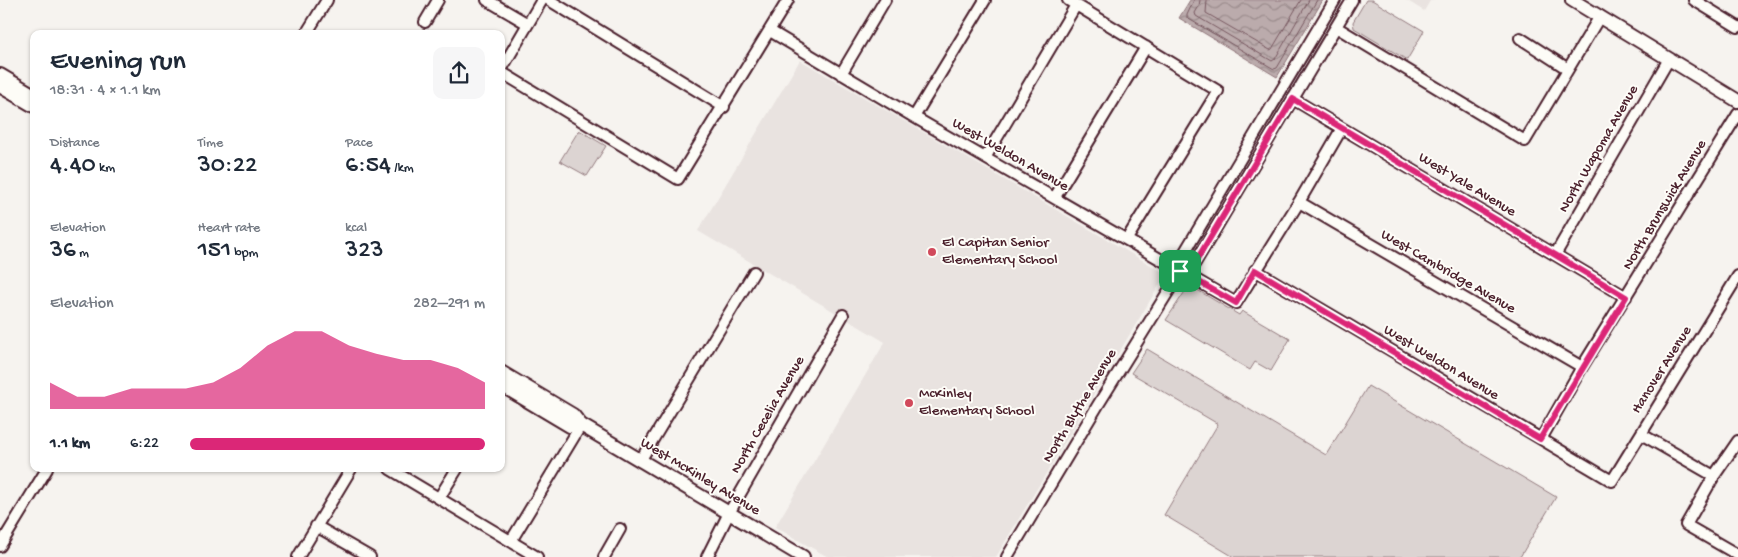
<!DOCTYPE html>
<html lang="en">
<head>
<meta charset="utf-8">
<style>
  body { margin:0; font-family:"Gochi Hand",sans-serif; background:#f6f6f7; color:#1f2937; height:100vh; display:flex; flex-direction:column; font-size:19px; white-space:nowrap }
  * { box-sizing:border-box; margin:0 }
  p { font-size:16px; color:#747a83 }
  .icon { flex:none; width:28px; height:28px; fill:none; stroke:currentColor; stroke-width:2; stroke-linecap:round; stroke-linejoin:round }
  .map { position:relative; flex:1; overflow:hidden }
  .side { position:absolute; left:30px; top:30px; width:475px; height:442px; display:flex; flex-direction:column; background:#fff; border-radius:10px; box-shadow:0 1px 4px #0004 }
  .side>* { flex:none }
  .pin { position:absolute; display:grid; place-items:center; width:42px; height:42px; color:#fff; margin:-21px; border-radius:10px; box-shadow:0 2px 8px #0006 }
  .round { display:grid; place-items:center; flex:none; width:52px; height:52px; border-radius:10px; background:#f6f6f7 }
  .summary { display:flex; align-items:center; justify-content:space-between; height:85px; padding:0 20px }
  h1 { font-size:28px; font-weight:600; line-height:38px }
  .metrics { display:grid; grid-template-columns:repeat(3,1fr); gap:8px; height:85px; padding:5px 20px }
  .metrics div { display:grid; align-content:center }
  .metrics b { font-size:25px; font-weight:600 }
  .metrics small { font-size:14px; font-weight:400 }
  .metrics p { font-size:14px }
  .chart { height:140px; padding:10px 20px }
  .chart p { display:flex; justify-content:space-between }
  .chart svg { width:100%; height:90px; margin-top:5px; fill:#db2777; opacity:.7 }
  ul { padding:0 20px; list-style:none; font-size:16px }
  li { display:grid; grid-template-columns:80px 60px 1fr; align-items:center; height:38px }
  li i { height:12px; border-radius:6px; background:#db2777 }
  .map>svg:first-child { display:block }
</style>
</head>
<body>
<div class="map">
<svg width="1738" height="557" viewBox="0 0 1738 557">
  <defs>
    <pattern id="water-waves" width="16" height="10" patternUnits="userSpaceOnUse" patternTransform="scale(1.25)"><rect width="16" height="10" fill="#bbabac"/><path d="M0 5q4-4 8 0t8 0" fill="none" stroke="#9a8b8c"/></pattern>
  </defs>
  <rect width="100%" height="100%" fill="#f6f3ef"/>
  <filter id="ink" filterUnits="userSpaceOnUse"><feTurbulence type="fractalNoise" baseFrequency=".02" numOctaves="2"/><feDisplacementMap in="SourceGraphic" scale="10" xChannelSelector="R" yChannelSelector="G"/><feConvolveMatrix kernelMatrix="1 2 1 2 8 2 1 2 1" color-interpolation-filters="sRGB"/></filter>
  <g filter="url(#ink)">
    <path fill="#e9e3e0" d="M1406,0H1434L1430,1L1424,11Z
      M800,60L1166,274L996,557H828L775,527L885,342L698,231Z"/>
    <path fill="#dcd4d2" stroke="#937a7e" d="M1366,0H1372L1424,31L1407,60L1354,28L1353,22Z
      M579,130L606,146L587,176L560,161Z
      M1188,287L1194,288L1239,315L1242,311L1290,339L1271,371L1255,362L1250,370L1166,320Z
      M1147,349L1326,455L1368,386L1556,497L1520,557H1234L1164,515L1218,424L1131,373Z"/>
    <path fill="url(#water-waves)" stroke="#8e7378" d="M1190,0H1323L1277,77L1179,18Z"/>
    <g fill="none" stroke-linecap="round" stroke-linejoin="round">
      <path stroke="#77575f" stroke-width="1" d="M1194,0L1187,15V18L1274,69L1277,68L1317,0
        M1200,0L1199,6L1195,13L1196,16L1272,61L1275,59L1309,0
        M1207,0L1206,13L1270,50L1272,49L1301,0"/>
      <g stroke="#4a1f2b" stroke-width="14">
        <path id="minor" d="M487,0L528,24
          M549,0L724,107
          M1068,0L1218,91L1127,239
          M1694,0L1738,27
          M425,22L438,0
          M1336,27L1525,141L1600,16
          M770,31L914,117L1236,303L1299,202L1342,128
          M306,34L327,0
          M1520,38L1568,69
          M501,70L542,0
          M501,72L678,179L788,0
          M841,74L885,0
          M1293,99L1626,297
          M914,117L985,0
          M985,158L1076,5
          M1055,197L1146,47
          M1299,202L1582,367
          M1555,255L1669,59
          M1255,270L1612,481L1738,276
          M1181,271L1192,268L1352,0
          M1641,434L1714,476
          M1541,439L1582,367L1738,114
          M1738,441L1714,476L1686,525L1738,555
          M640,461L754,272
          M390,469L537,557
          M439,498L457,469
          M316,526L370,557
          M511,541L581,425
          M0,546L47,469
          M298,557L351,469
          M604,557L620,529
          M707,557L729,513L843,315
          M1007,557L1098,405L1181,271L1180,260L1335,0"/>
      </g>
      <g stroke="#4a1f2b" stroke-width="16">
        <path id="major" d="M1572,0L1738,101
          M0,75L34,95
          M0,86L34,106
          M501,372L573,415L581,425L803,557
          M501,385L570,426L581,425"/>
      </g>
      <use href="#minor" stroke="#fdfcf7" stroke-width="10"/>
      <use href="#major" stroke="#fdfcf7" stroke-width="12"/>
    </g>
  </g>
  <g fill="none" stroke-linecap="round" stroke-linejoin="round" filter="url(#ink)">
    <g stroke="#fff" stroke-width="10">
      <path id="route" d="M1293,99L1626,297L1540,439L1255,270L1236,303L1180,271L1192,268Z"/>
    </g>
    <use href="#route" stroke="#db2777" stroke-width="6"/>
  </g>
  <g fill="#d1495b" stroke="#fdfcf7" stroke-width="2">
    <circle cx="932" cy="252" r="5"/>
    <circle cx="909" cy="403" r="5"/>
  </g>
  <g text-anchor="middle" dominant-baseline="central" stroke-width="4" stroke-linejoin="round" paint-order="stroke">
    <g font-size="15" fill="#4a1f2b" stroke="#fdfcf7">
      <text transform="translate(1599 149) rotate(-60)">North Wapoma Avenue</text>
      <text transform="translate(1010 155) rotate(30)">West Weldon Avenue</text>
      <text transform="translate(1467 185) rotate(31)">West Yale Avenue</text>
      <text transform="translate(1665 205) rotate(-59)">North Brunswick Avenue</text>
      <text transform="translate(1448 272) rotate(30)">West Cambridge Avenue</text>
      <text transform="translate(1441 363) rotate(31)">West Weldon Avenue</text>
      <text transform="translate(1662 370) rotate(-58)">Hanover Avenue</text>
      <text transform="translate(1080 406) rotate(-59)">North Blythe Avenue</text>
      <text transform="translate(768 415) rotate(-60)">North Cecelia Avenue</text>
      <text transform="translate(700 477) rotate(31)">West McKinley Avenue</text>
    </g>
    <g font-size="15" fill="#4a1f2b" stroke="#fdfcf7" text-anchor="start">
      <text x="942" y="243">El Capitan Senior<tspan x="942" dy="17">Elementary School</tspan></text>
      <text x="919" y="394">McKinley<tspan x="919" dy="17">Elementary School</tspan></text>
    </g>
  </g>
</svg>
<div class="pin" style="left:1180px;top:271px;background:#1e9e55"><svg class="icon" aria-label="arrive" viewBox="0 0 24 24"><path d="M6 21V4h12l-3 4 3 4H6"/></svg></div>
<section class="side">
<div class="summary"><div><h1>Evening run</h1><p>18:31 · 4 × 1.1 km</p></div><a class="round"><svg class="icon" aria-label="share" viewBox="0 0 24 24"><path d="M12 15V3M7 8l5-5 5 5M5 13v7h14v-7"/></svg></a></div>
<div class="metrics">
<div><p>Distance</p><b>4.40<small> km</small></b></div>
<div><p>Time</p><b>30:22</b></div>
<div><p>Pace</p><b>6:54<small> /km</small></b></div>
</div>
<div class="metrics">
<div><p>Elevation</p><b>36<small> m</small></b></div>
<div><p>Heart rate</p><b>151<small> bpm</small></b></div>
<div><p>kcal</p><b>323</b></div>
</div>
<div class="chart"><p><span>Elevation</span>282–291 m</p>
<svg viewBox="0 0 160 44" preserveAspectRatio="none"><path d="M0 44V31L10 38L20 38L30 34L40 34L50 34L60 31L70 24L80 13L90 6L100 6L110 13L120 17L130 20L140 20L150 24L160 31V44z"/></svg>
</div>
<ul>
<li><b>1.1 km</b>6:22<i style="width:100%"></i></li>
</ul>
</section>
</div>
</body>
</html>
